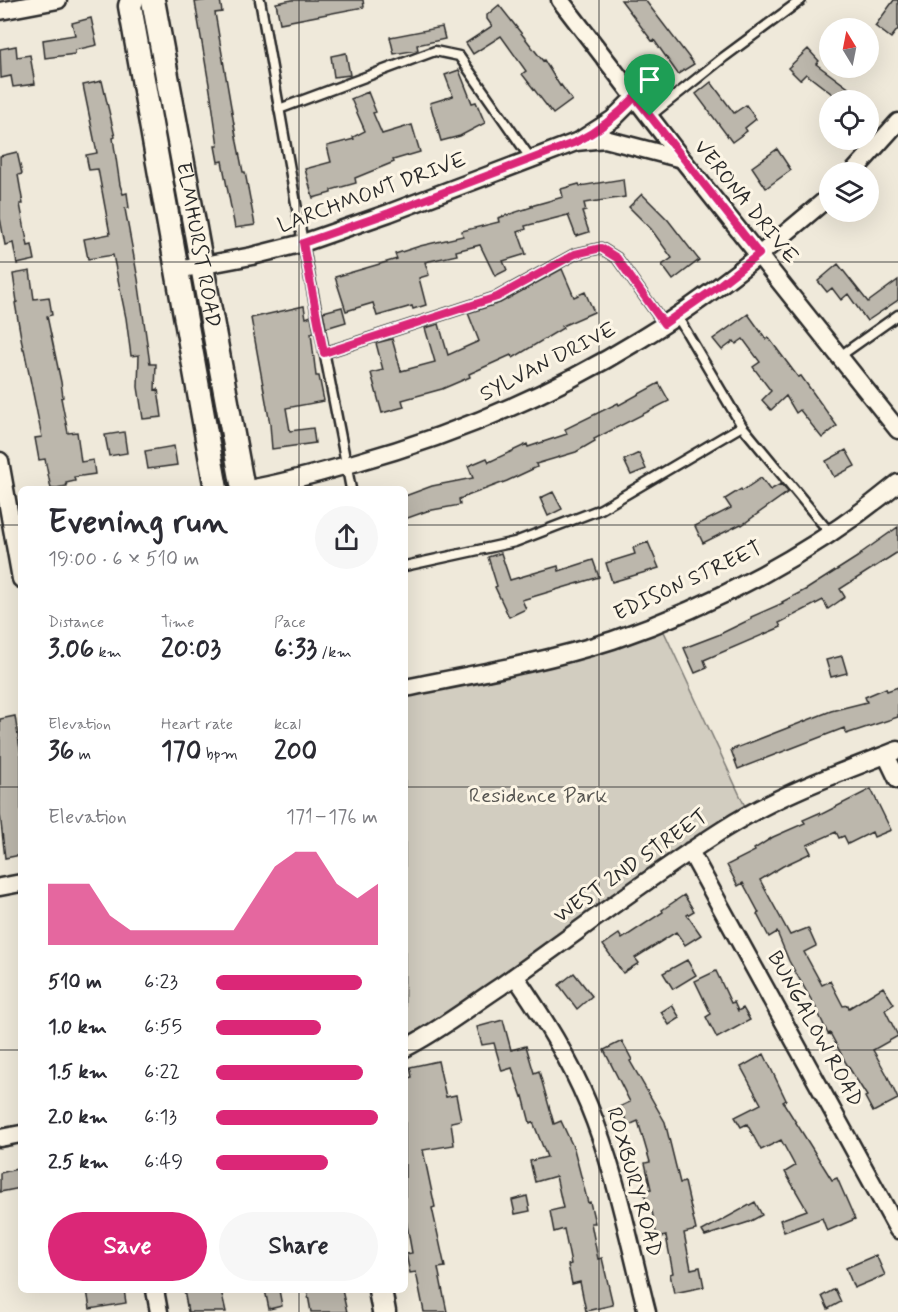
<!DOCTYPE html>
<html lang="en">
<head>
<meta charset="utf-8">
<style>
  body { margin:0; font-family:Mynerve,sans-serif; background:#f7f7f7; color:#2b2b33; height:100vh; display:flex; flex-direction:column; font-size:22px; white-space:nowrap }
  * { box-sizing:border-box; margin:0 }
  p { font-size:20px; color:#7c7c81 }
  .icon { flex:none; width:33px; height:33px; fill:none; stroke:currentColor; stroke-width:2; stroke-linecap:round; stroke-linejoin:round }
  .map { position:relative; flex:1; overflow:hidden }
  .panel { position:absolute; left:18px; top:486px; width:390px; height:807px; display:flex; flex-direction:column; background:#fff; border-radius:9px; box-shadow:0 6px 24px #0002 }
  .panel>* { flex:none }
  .needle { width:39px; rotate:350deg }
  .controls { position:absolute; left:819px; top:18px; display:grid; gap:12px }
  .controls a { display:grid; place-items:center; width:60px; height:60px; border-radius:50%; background:#fff; box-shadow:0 6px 24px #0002; font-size:30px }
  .pin { position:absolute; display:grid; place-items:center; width:51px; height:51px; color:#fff; margin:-62px -26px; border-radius:50% 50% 50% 0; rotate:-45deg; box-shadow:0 0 6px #0007 }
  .pin .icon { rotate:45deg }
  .round { display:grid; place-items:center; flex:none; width:63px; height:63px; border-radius:32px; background:#f7f7f7 }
  .head { display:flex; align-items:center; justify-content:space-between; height:102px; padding:0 30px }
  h1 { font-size:33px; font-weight:700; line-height:45px }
  .figures { display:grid; grid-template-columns:repeat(3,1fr); gap:9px; height:102px; padding:6px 30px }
  .figures div { display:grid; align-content:center }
  .figures b { font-size:26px; font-weight:700 }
  .figures small { font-size:16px; font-weight:400 }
  .figures p { font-size:16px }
  .chart { height:168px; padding:12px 30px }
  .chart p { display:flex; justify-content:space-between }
  .chart svg { width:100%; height:108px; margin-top:6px; fill:#db2777; opacity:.7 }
  .button { display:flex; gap:12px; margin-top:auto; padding:12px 30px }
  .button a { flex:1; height:69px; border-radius:36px; background:#db2777; color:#fff; font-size:24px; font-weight:700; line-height:69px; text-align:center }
  .button a+a { background:#f7f7f7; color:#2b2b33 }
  ul { padding:0 30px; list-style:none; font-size:20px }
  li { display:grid; grid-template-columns:96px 72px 1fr; align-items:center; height:45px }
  li i { height:15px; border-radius:8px; background:#db2777 }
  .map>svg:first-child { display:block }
</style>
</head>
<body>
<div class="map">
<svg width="898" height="1312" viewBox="0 0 898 1312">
  <rect width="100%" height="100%" fill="#efe9da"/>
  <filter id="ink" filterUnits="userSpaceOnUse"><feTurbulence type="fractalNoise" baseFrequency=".0167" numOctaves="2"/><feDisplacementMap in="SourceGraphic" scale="12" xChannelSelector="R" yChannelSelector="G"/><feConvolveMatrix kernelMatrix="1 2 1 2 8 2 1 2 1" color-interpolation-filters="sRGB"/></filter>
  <g filter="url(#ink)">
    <path fill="#d2cdc0" stroke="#7e7c76" stroke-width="1.5" d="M660,623L749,815L405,1048V688Z"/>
    <path fill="#bcb7ac" stroke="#2b2b2b" stroke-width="1.5" d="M208,0H220L222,12L215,13L237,142L243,172H245L255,225L235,228L222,161L218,162L215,146H218L211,96L195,2Z
      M292,0H363L364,7L280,23L276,3Z
      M621,0H645L694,64L678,74L654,40L652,41Z
      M894,0H898V29L891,38L875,26Z
      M499,5L543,61L544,60L560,86L561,85L572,100L553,114L522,74L526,71L501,36L473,54L466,43L492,26L487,19V15Z
      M91,18L97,45L75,50V54L45,58L43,40L75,35L72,23Z
      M442,27L445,39L417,45L418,50L394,54L390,37Z
      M16,46L17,57L30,55L35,84L13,87L11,76L1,78L0,49Z
      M808,49L819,61L816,64L851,90L843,100H840L806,74L800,80L788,68Z
      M346,53L350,75L334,77L331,56Z
      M459,70L472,103L476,102L485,123L460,136L441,141L430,103L453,96L445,75Z
      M102,81L115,137L113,138L120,185L123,194L127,193L129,208L125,209L138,279L150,364H156L155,390L158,389L162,417L143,419L138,387L139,355L131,356L126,318L113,255L88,259L84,239L110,234L98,169L89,170L86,155L97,153L83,85Z
      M711,82L734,113L746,105L756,119L745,128L747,131L732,142L696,94Z
      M368,92L376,112L373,113L382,134L412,125L420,152L393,160L394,162L355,178L356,183L331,190V193L313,198L305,169L331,162L327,146L354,139L353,137L365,131L351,99Z
      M777,149L791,170L766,188L752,167Z
      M17,152L22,174L18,175L23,204H20L28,246L32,245L35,260L17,264L13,243L5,245L0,218V156Z
      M623,179L625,197L584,203L586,211L582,212L589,232L576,236L568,215L525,226L526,229L518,232L526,254L503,261L507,270L495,276L480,245L456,251L457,255L425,262L429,275L419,278L426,305L413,309L412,306L377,316L373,303L346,311L335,277L397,259L395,254L420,246L463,236L462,231L499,222L498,218L532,207L531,206L563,197L561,189L579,184L580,186Z
      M642,194L668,220L699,260L673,280L662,265L672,258L651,229L629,207Z
      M838,264L868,302L898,280V300L867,321L848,294L841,300L832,288L827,292L818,281Z
      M562,269L574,297L585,292L594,312L562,326L563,328L513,358L511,355L469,374L470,377L442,389L402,400L404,407L382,413L371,373L383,370L376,343L392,339L401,371L435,362L425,328L439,324L448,355L479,341L468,313L500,303Z
      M30,271L34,299L49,297L52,315L47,316L61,382L63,397L61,398L68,433L77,432L81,462L93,460L95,474L74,477L75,481L66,483L67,486L51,489L45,459L39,460L35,438L42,437L24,349H23L15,303L17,302L13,274Z
      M304,306L306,318L311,316L314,332L311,333L316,376H319L324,401L286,408L290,431L313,428L315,443L272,449L270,424L251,318Z
      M342,307L346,322L326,328L323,312Z
      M748,314L766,339L768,337L798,377L801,376L837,426L822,438L800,410L796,413L786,396L771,410L762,400L771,391L753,367L760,362L743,339L736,344L734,341L722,350L713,339Z
      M659,383L669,401L594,439L595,441L576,452L536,464L537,467L507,481L459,499L460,505L427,511L405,519V496L432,486L473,478L468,466L487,458L489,462L527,444L528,447L567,434L565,429L618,403L619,405Z
      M124,432L127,453L109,456L105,435Z
      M174,446L177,465L148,469L145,451Z
      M846,450L855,466L834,477L826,461Z
      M639,453L646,469L631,475L624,460Z
      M761,478L770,490L781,484L788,492L742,525L741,524L703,543L695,526L731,508L725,499L741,489L742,491Z
      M553,492L562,509L548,516L540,498Z
      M898,527V552L840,589L845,597L828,609L823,600L779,623L781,627L704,660L707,668L695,673L684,648L718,635L751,619V617L783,603L782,602L807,589L862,554L861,553Z
      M648,542L659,568L612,582L606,563L635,554L633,548Z
      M501,553L510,580L558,566L559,571L593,560L599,577L522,600L526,609L509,617L495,587L497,586L488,557Z
      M842,656L847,673L831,677L826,660Z
      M898,687V717L846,734L844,728L738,769L731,750L831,711L867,702L865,697L886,688L887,691Z
      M15,716L21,756V855L5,858L0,814V719Z
      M871,789L891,830L874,837L872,832L848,844L844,836L839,838L836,832L807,845L811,853L783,866L760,880L790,935L808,928L816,946L804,952L822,985L830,981L843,1006L848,1005L849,1008L883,987L894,1004L885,1010L898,1036L873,1050L886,1073L898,1099L873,1112L865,1097L867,1096L846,1063L830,1033L828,1034L816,1008L789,961L777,932L769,937L757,914L759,913L743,883L738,886L727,865L755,851L754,849L773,837L805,823L803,820L819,813L820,815Z
      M684,895L694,911L687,915L701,935L685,945L676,932L635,958L639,963L623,973L603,945L619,934L622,939L663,912L662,910Z
      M687,960L696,975L673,989L663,973Z
      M716,971L731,1003L734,1002L738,1011L743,1008L750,1020L717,1038L706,1017L711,1014L695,981Z
      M574,973L592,996L577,1009L559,985Z
      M672,1005L680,1018L669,1025L661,1012Z
      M503,1020L511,1050L526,1046L534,1073L539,1071L554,1124L561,1121L574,1149L588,1203L590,1202L595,1223H591L598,1259L602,1258L613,1305L586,1311L580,1282L572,1284L568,1265L571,1264L564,1229L554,1232L550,1211L563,1208L556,1176L535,1182L530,1161L547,1157L533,1122L530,1123L523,1096L522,1097L512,1068L502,1071L494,1043L482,1045L477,1027Z
      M622,1041L632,1060L630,1061L665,1122L680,1183L685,1182L696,1230L684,1233L691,1269L700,1267L704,1287L674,1293L670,1274L673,1273L666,1236L657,1238L652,1211L648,1212L644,1190L651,1189L645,1163L650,1162L638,1121L629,1125L619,1107L630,1102L604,1050Z
      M764,1054L786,1100L783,1102L832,1180L837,1178L855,1219L827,1231L822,1218L784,1232L780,1220L807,1210L785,1172L795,1166L781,1140L761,1150L747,1124L741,1127L735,1117L761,1104L741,1067Z
      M438,1061L446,1097L456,1095L461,1120L451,1122L454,1145L423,1150L435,1207L432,1208L445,1267L438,1268L447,1312H424L416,1272L410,1273L406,1254L412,1253L405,1214V1079L412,1077L410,1067Z
      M21,1168V1188L0,1192V1173Z
      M527,1196L530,1211L515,1214L512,1200Z
      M755,1202L762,1215L749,1222L705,1236L702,1231Z
      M876,1255L885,1275L854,1288L846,1268Z
      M835,1289L841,1302L828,1309L822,1296Z
      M87,1290H124L126,1303L90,1309Z
      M184,1290H221L226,1312H188Z
      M265,1290H279L282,1306L269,1309Z
      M307,1290H342L347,1312H311Z"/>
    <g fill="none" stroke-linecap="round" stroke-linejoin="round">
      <g stroke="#2b2b2b" stroke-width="13">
        <path id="lane" d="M260,0L303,243L351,489
          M279,109L435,51L459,56L531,159
          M650,116L724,57L801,0
          M677,316L742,426L830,533
          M324,353L497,297L575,254L601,248L617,258L664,324
          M840,356L898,315
          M405,566L515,542L601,509L742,426"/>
      </g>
      <g stroke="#2b2b2b" stroke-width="21">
        <path id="street" d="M560,0L682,159L898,430
          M0,11L58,0
          M582,139L613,119L635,97
          M853,172L898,122
          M178,270L252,256L303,243L389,213L576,142L605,139L682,159
          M0,461L21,579
          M248,489C284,483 319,473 354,463C455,435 552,394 641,339C709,298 770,247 830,196
          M405,688C475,674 545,662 613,640C715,605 815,552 898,483
          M886,755L898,780
          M690,851L898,1230
          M0,887L21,883
          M515,976C543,1017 569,1058 588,1104C616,1171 629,1242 647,1312
          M405,1048C439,1031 469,1007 501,986C575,934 647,878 724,829C777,795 839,773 898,750
          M0,1138L21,1134
          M155,1290L159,1312"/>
      </g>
      <g stroke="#2b2b2b" stroke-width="27">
        <g id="secondary">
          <path d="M132,0L130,6L216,489"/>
          <path id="s1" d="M153,0L243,489"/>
          <path d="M380,1290L384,1312"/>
        </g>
      </g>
      <use href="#lane" stroke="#fcf5e5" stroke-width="8"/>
      <use href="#street" stroke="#fcf5e5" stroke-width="16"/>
      <use href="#secondary" stroke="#fcf5e5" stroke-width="22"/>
    </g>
  </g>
  <g fill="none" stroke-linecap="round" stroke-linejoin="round" filter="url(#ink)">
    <g stroke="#fff" stroke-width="12">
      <path id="route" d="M635,97L759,254L717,287L664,324L617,258L601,248L575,254L497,297L324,353L303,243L389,213L576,142C600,130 617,116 635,97Z"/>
    </g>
    <use href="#route" stroke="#db2777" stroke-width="8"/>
  </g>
  <path fill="none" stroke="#2b2b2b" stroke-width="1.5" stroke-opacity="0.55" d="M299,0V489M599,0V1312M0,262H898M0,525H21M405,525H898M0,787H21M405,787H898M0,1050H21M405,1050H898M299,1290V1312"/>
  <g text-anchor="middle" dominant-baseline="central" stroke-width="6" stroke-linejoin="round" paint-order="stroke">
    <g font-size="21" fill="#2b2b2b" stroke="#fcf5e5">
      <text transform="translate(372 193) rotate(-20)">LARCHMONT DRIVE</text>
      <text transform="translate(746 202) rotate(51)">VERONA DRIVE</text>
      <text stroke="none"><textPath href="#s1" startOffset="249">ELMHURST ROAD</textPath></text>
      <text transform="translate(548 362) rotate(-27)">SYLVAN DRIVE</text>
      <text transform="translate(688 581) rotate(-25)">EDISON STREET</text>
      <text transform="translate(631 866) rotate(-35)">WEST 2ND STREET</text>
      <text transform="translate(815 1029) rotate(61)">BUNGALOW ROAD</text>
      <text transform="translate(634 1182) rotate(74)">ROXBURY ROAD</text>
    </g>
    <g font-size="21" fill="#555450" stroke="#fcf5e5">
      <text x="538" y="796">Residence Park</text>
    </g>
  </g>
</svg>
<div class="controls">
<a><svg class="needle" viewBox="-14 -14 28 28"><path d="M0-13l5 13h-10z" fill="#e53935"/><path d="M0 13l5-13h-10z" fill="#7c7c81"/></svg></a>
<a><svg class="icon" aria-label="locate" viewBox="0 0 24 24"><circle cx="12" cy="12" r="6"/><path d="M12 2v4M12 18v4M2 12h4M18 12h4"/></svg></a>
<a><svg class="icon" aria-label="layers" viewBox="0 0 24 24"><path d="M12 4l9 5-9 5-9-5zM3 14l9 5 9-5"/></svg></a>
</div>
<div class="pin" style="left:650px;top:116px;background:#1e9e55"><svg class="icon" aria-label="arrive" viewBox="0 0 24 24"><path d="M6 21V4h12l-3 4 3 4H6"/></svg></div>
<section class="panel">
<div class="head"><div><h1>Evening run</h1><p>19:00 · 6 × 510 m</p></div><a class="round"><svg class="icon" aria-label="share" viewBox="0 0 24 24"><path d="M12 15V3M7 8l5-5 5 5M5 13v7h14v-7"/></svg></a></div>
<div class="figures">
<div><p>Distance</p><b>3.06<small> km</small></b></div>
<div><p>Time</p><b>20:03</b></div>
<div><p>Pace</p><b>6:33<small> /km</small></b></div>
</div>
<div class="figures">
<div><p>Elevation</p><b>36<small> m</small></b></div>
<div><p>Heart rate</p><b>170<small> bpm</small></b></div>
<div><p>kcal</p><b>200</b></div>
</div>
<div class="chart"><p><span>Elevation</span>171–176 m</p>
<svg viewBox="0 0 160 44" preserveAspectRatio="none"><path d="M0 44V19L10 19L20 19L30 32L40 38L50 38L60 38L70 38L80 38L90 38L100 25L110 12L120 6L130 6L140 19L150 25L160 19V44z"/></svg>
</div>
<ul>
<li><b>510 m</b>6:23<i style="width:90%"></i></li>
<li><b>1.0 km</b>6:55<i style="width:65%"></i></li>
<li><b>1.5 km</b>6:22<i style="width:91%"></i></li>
<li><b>2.0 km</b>6:13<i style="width:100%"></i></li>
<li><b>2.5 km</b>6:49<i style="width:69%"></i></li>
</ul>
<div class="button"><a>Save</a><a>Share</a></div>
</section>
</div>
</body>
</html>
